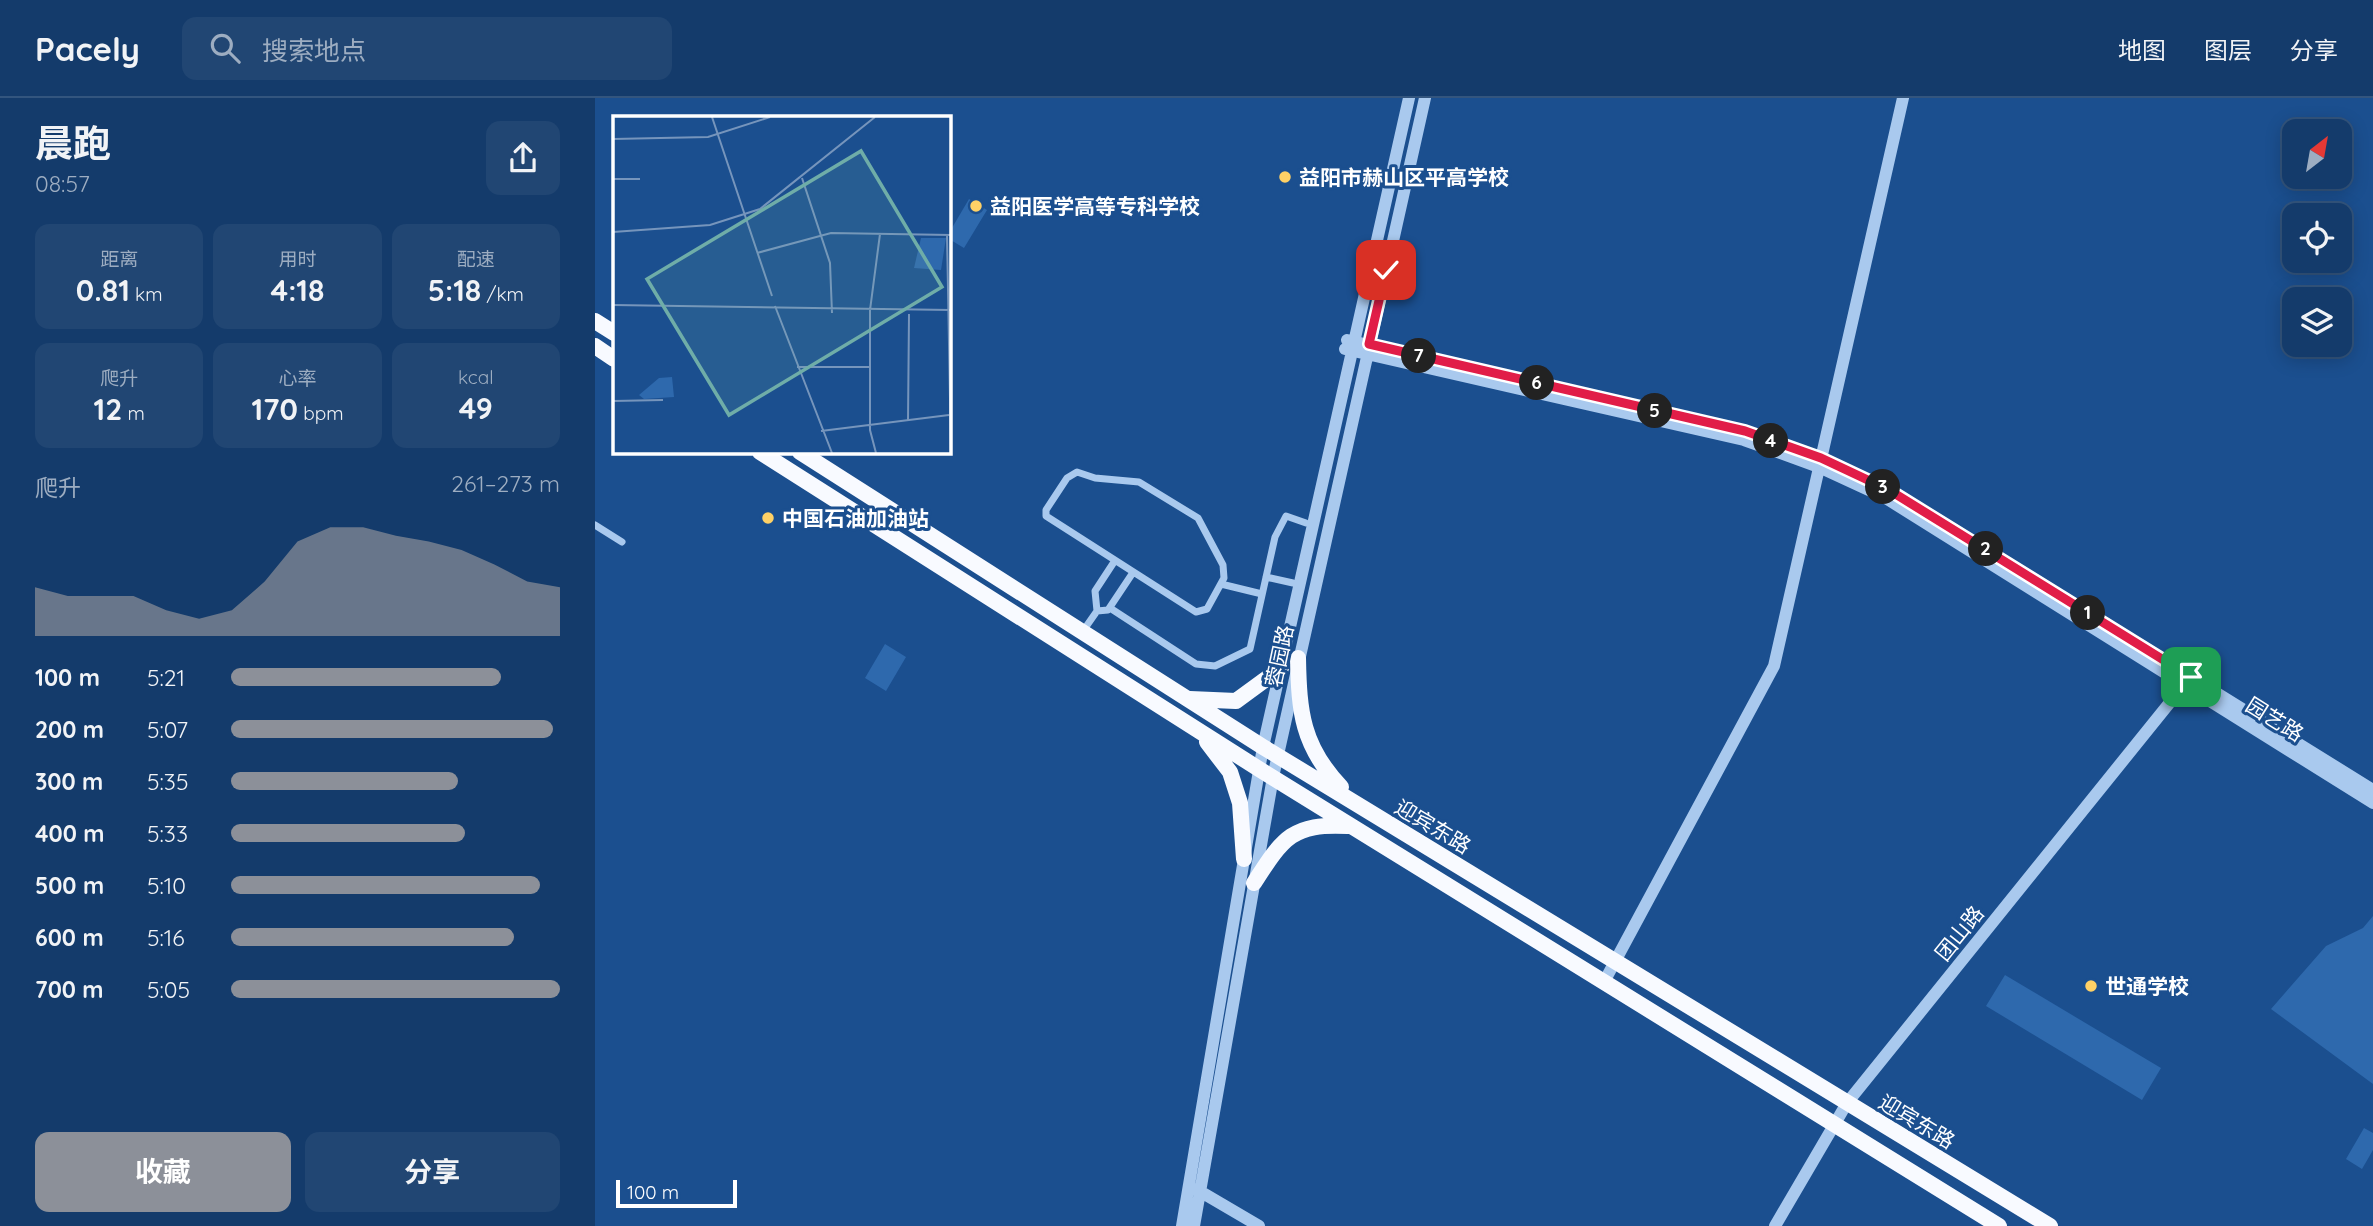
<!DOCTYPE html>
<html lang="zh">
<head>
<meta charset="utf-8">
<style>
  body { margin:0; font-family:Quicksand,"Noto Sans SC",sans-serif; background:#214673; color:#f1f3f6; height:100vh; display:flex; flex-direction:column; font-size:26px; white-space:nowrap }
  * { box-sizing:border-box; margin:0 }
  p { font-size:23px; color:#9dadc1 }
  .icon { flex:none; width:38px; height:38px; fill:none; stroke:currentColor; stroke-width:2; stroke-linecap:round; stroke-linejoin:round }
  .map { position:relative; flex:1; overflow:hidden }
  .sheet { display:flex; flex-direction:column; background:#143b6b; width:595px }
  .sheet>* { flex:none }
  .needle { width:46px; rotate:31deg }
  .buttons { position:absolute; left:1687px; top:21px; display:grid; gap:14px }
  .buttons a { display:grid; place-items:center; width:70px; height:70px; border-radius:14px; background:#143b6b; box-shadow:0 4px 18px #0003,0 0 0 2px #33557e; font-size:35px }
  .scale { position:absolute; left:21px; bottom:18px; width:121px; box-sizing:border-box; padding-left:7px; border:4px solid #fff; border-top:0; font-size:19px; line-height:24px; white-space:nowrap; color:#fff; -webkit-text-stroke:5px #1b4f8f; paint-order:stroke }
  .pin { position:absolute; display:grid; place-items:center; width:60px; height:60px; color:#fff; margin:-30px; border-radius:14px; box-shadow:0 4px 10px #0006 }
  .km { position:absolute; width:35px; height:35px; margin:-18px; border-radius:50%; background:#222; color:#fff; font-size:19px; line-height:35px; text-align:center }
  .round { display:grid; place-items:center; flex:none; width:74px; height:74px; border-radius:14px; background:#214673 }
  .head { display:flex; align-items:center; justify-content:space-between; height:119px; padding:0 35px }
  h1 { font-size:38px; font-weight:700; line-height:52px }
  .metrics { display:grid; grid-template-columns:repeat(3,1fr); gap:10px; height:119px; padding:7px 35px }
  .metrics div { display:grid; align-content:center; border-radius:14px; background:#214673; text-align:center }
  .metrics b { font-size:30px; font-weight:700 }
  .metrics small { font-size:19px; font-weight:400 }
  .metrics p { font-size:19px }
  .chart { height:196px; padding:14px 35px }
  .chart p { display:flex; justify-content:space-between }
  .chart svg { width:100%; height:126px; margin-top:7px; fill:#8c9099; opacity:.7 }
  .button { display:flex; gap:14px; margin-top:auto; padding:14px 35px }
  .button a { flex:1; height:80px; border-radius:14px; background:#8c9099; color:#fff; font-size:28px; font-weight:700; line-height:80px; text-align:center }
  .button a+a { background:#214673; color:#f1f3f6 }
  ul { padding:0 35px; list-style:none; font-size:23px }
  li { display:grid; grid-template-columns:112px 84px 1fr; align-items:center; height:52px }
  li i { height:18px; border-radius:9px; background:#8c9099 }
  header { display:flex; align-items:center; gap:42px; box-sizing:border-box; height:98px; padding:0 35px; background:#143b6b; border-bottom:2px solid #33557e }
  header strong { font-size:33px }
  nav { display:flex; gap:38px; margin-inline-start:auto; font-size:24px }
  .search { width:490px; height:63px; background:#214673; display:flex; align-items:center; gap:18px; box-sizing:border-box; padding:0 24px; border-radius:14px; color:#9dadc1; font-size:26px }
  main { display:flex; flex:1; min-height:0 }
  .map>svg:first-child { display:block }
</style>
</head>
<body>
<header>
<strong>Pacely</strong>
<div class="search"><svg class="icon" aria-label="search" viewBox="0 0 24 24"><circle cx="10" cy="10" r="6"/><path d="M15 15l6 6"/></svg>搜索地点</div>
<nav><a>地图</a><a>图层</a><a>分享</a></nav>
</header>
<main>
<section class="sheet">
<div class="head"><div><h1>晨跑</h1><p>08:57</p></div><a class="round"><svg class="icon" aria-label="share" viewBox="0 0 24 24"><path d="M12 15V3M7 8l5-5 5 5M5 13v7h14v-7"/></svg></a></div>
<div class="metrics">
<div><p>距离</p><b>0.81<small> km</small></b></div>
<div><p>用时</p><b>4:18</b></div>
<div><p>配速</p><b>5:18<small> /km</small></b></div>
</div>
<div class="metrics">
<div><p>爬升</p><b>12<small> m</small></b></div>
<div><p>心率</p><b>170<small> bpm</small></b></div>
<div><p>kcal</p><b>49</b></div>
</div>
<div class="chart"><p><span>爬升</span>261–273 m</p>
<svg viewBox="0 0 160 44" preserveAspectRatio="none"><path d="M0 44V27L10 30L20 30L30 30L40 35L50 38L60 35L70 25L80 11L90 6L100 6L110 9L120 11L130 14L140 19L150 25L160 27V44z"/></svg>
</div>
<ul>
<li><b>100 m</b>5:21<i style="width:82%"></i></li>
<li><b>200 m</b>5:07<i style="width:98%"></i></li>
<li><b>300 m</b>5:35<i style="width:69%"></i></li>
<li><b>400 m</b>5:33<i style="width:71%"></i></li>
<li><b>500 m</b>5:10<i style="width:94%"></i></li>
<li><b>600 m</b>5:16<i style="width:86%"></i></li>
<li><b>700 m</b>5:05<i style="width:100%"></i></li>
</ul>
<div class="button"><a>收藏</a><a>分享</a></div>
</section>
<div class="map">
<svg width="1778" height="1128" viewBox="0 0 1778 1128">
  <rect width="100%" height="100%" fill="#1b4f8f"/>
  <path fill="#2e69ad" d="M374,101L392,112L369,150L354,141V135Z
    M290,546L311,559L291,593L270,580Z
    M1778,818V986L1676,911L1731,848L1768,830Z
    M1410,877L1566,970L1547,1002L1391,908Z
    M1769,1030L1778,1035V1052L1767,1071L1751,1061Z"/>
  <g fill="none" stroke-linecap="round" stroke-linejoin="round">
    <path stroke="#a9c9ee" stroke-width="7" d="M482,374L500,380L544,384L603,420L628,467L629,480L612,511L601,514L451,418V412L472,380Z
      M0,427L27,444
      M519,464L500,493L502,513L513,512L537,476
      M671,479L698,485
      M626,486L667,496
      M515,510L601,566L620,568L655,551L680,439L691,418L711,425
      M488,533L502,513"/>
    <path stroke="#a9c9ee" stroke-width="12" d="M752,242L1055,312
      M750,251L1149,342L1224,369L1289,399L1778,705
      M1127,328L1226,360L1294,392L1778,692
      M1009,884L1179,568L1308,0
      M601,1091L664,1128
      M587,1128L668,649L814,0
      M599,1128L678,679L830,0
      M1180,1128L1252,1005L1593,582"/>
    <path stroke="#f8faff" stroke-width="16" d="M0,223L19,235
      M0,248L19,261
      M165,354L664,671L1404,1128
      M205,354L668,649L1455,1128
      M703,560C704,614 707,648 746,689
      M595,601L641,603L686,570
      M612,644L635,674L645,705L649,761
      M659,785C688,740 697,725 753,728"/>
  </g>
  <g fill="none" stroke-linecap="round" stroke-linejoin="round">
    <g stroke="#fff" stroke-width="14">
      <path id="route" d="M791,172L774,246L1150,333L1226,360L1294,392L1596,579"/>
    </g>
    <use href="#route" stroke="#e11d48" stroke-width="9"/>
  </g>
  <g fill="#ffd166" stroke="#1b4f8f" stroke-width="2.5">
    <circle cx="690" cy="79" r="7"/>
    <circle cx="381" cy="108" r="7"/>
    <circle cx="173" cy="420" r="7"/>
    <circle cx="1496" cy="888" r="7"/>
  </g>
  <g text-anchor="middle" dominant-baseline="central" stroke-width="6" stroke-linejoin="round" paint-order="stroke">
    <g font-size="21" font-weight="bold" fill="#fff" stroke="#1b4f8f" text-anchor="start">
      <text x="704" y="79">益阳市赫山区平高学校</text>
      <text x="395" y="108">益阳医学高等专科学校</text>
      <text x="187" y="420">中国石油加油站</text>
      <text x="1510" y="888">世通学校</text>
    </g>
    <g font-size="21" fill="#fff" stroke="#1b4f8f">
      <text transform="translate(684 558) rotate(-78)">蓉园路</text>
      <text transform="translate(1680 621) rotate(32)">园艺路</text>
      <text transform="translate(838 728) rotate(31)">迎宾东路</text>
      <text transform="translate(1364 835) rotate(-51)">团山路</text>
      <text transform="translate(1322 1023) rotate(31)">迎宾东路</text>
    </g>
  </g>
  <g transform="translate(18 18)">
    <rect width="338" height="338" fill="#1b4f8f"/>
    <path d="M308,122H333L328,154L301,152ZM46,262L59,261L61,281L31,283L26,279Z" fill="#2e69ad"/>
    <path fill="none" stroke="#7695bc" stroke-width="2" d="M99,1L159,180M0,23L95,21L157,1M189,62L217,147L219,197M0,63H27M0,116L97,109L147,93L262,1M334,119L338,337M144,137L218,117L338,119M0,189L338,194M162,190L219,337M184,251H257M0,285L50,284M295,305L296,198M208,315L336,299M263,337L257,314V194L267,118"/>
    <path fill="#6fada8" fill-opacity="0.15" stroke="#6fada8" stroke-width="3.5" d="M248,35L329,171L116,299L34,163Z"/>
    <rect width="338" height="338" fill="none" stroke="#fff" stroke-width="3.5"/>
  </g>
</svg>
<div class="buttons">
<a><svg class="needle" viewBox="-14 -14 28 28"><path d="M0-13l5 13h-10z" fill="#e53935"/><path d="M0 13l5-13h-10z" fill="#9dadc1"/></svg></a>
<a><svg class="icon" aria-label="locate" viewBox="0 0 24 24"><circle cx="12" cy="12" r="6"/><path d="M12 2v4M12 18v4M2 12h4M18 12h4"/></svg></a>
<a><svg class="icon" aria-label="layers" viewBox="0 0 24 24"><path d="M12 4l9 5-9 5-9-5zM3 14l9 5 9-5"/></svg></a>
</div>
<div class="scale">100 m</div>
<div class="pin" style="left:1596px;top:579px;background:#1e9e55"><svg class="icon" aria-label="arrive" viewBox="0 0 24 24"><path d="M6 21V4h12l-3 4 3 4H6"/></svg></div>
<div class="pin" style="left:791px;top:172px;background:#d93025"><svg class="icon" aria-label="check" viewBox="0 0 24 24"><path d="M5 12l5 5 9-10"/></svg></div>
<b class="km" style="left:1493px;top:515px">1</b>
<b class="km" style="left:1391px;top:451px">2</b>
<b class="km" style="left:1288px;top:389px">3</b>
<b class="km" style="left:1176px;top:343px">4</b>
<b class="km" style="left:1060px;top:313px">5</b>
<b class="km" style="left:942px;top:285px">6</b>
<b class="km" style="left:824px;top:258px">7</b>
</div>
</main>
</body>
</html>
